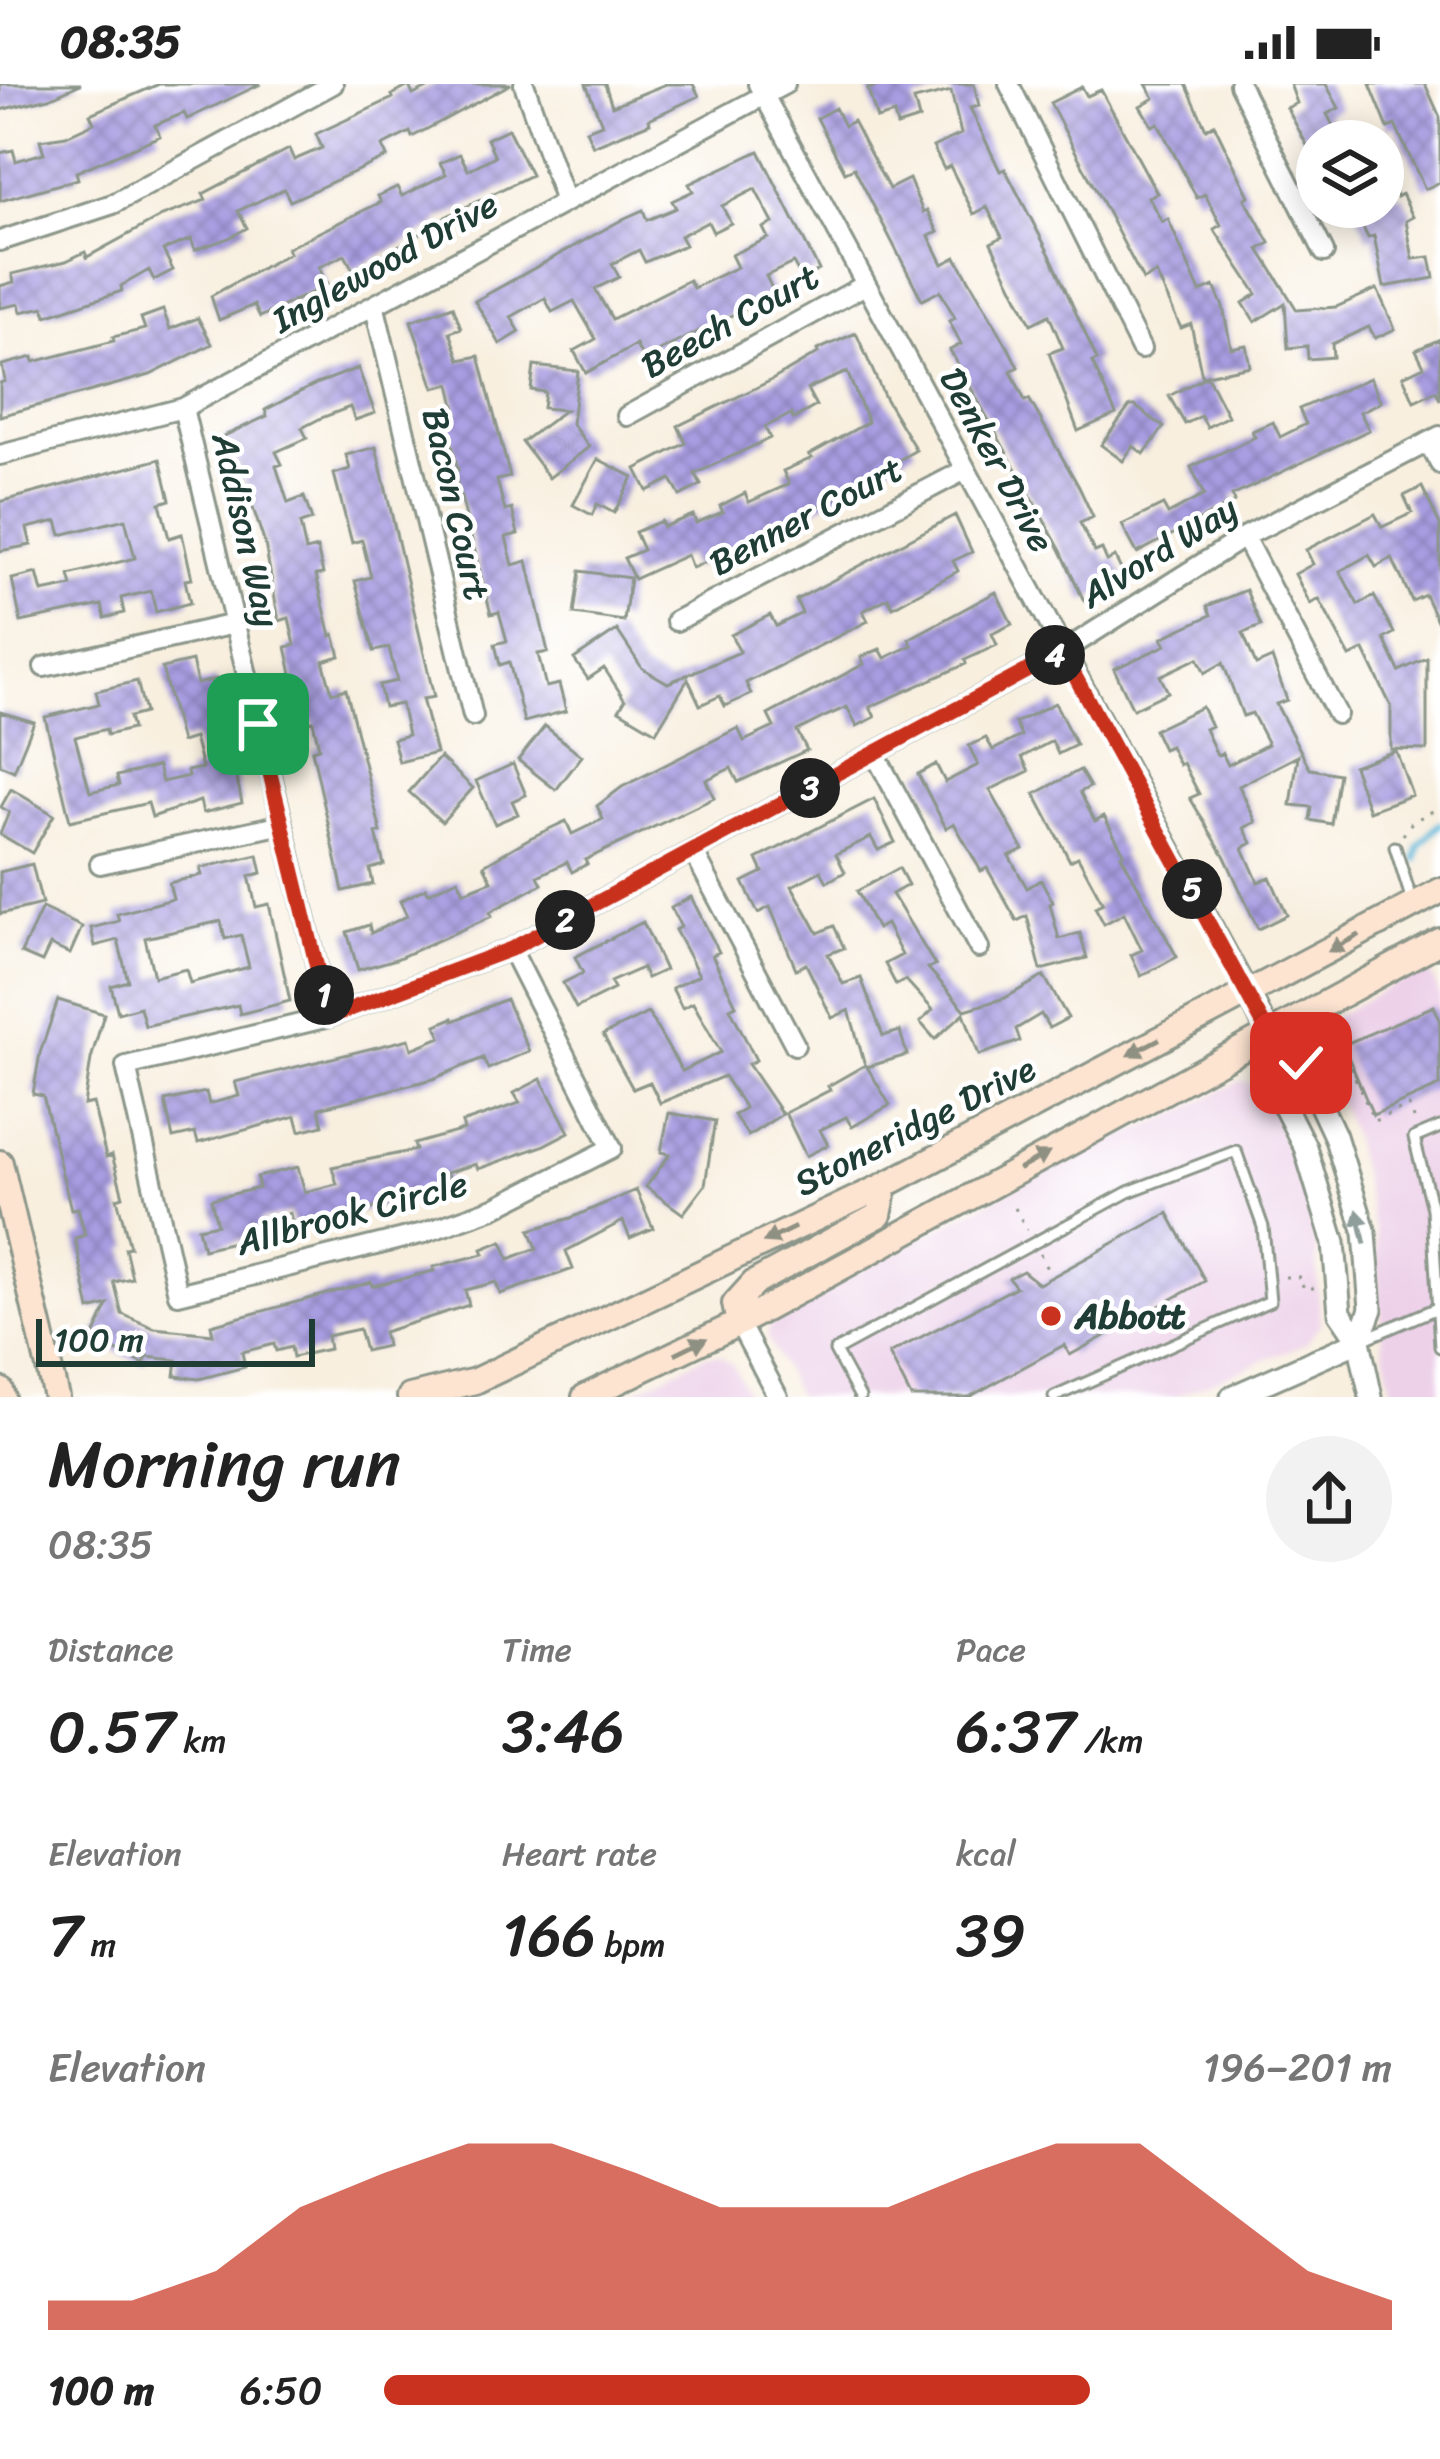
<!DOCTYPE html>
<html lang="en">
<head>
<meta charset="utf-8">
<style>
  body { margin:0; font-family:Sriracha,sans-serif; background:#f2f2f2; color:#222; height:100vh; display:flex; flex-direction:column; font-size:45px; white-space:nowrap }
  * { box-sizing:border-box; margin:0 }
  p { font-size:39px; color:#767676 }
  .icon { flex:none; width:66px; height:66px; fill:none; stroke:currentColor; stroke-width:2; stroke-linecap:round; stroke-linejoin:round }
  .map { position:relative; height:1313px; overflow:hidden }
  .side { display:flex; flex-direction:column; background:#fff; flex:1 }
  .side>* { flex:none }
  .controls { position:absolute; left:1296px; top:36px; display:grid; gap:24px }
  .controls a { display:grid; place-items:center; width:108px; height:108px; border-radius:50%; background:#fff; box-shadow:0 6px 30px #0003; font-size:60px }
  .scale { position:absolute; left:36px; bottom:30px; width:279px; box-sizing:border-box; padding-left:12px; border:6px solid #1f3d34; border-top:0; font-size:33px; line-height:42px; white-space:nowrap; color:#1f3d34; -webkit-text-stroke:9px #fff; paint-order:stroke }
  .pin { position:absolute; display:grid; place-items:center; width:102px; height:102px; color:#fff; margin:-51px; border-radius:24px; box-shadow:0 6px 18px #0006 }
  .km { position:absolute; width:60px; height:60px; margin:-30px; border-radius:50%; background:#222; color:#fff; font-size:33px; line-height:60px; text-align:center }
  .round { display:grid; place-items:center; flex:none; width:126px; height:126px; border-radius:63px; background:#f2f2f2 }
  .summary { display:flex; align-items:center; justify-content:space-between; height:204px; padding:0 48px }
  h1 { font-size:66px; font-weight:600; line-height:90px }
  .stats { display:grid; grid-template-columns:repeat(3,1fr); gap:18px; height:204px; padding:12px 48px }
  .stats div { display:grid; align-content:center }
  .stats b { font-size:60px; font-weight:600 }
  .stats small { font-size:33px; font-weight:400 }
  .stats p { font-size:33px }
  .chart { height:336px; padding:24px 48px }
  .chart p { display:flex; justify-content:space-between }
  .chart svg { width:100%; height:216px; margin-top:12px; fill:#c8321e; opacity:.7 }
  ul { padding:0 48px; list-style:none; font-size:39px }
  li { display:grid; grid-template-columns:192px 144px 1fr; align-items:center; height:90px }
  li i { height:30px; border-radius:15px; background:#c8321e }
  .status { display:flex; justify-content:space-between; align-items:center; height:84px; padding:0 60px; background:#fff; direction:ltr }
  .status svg { height:33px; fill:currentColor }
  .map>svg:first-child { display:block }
</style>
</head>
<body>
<div class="status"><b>08:35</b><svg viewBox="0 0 49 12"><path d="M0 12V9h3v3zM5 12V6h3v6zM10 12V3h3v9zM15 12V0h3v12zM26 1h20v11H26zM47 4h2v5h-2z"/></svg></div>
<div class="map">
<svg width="1440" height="1313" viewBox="0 0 1440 1313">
  <defs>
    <pattern id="building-cross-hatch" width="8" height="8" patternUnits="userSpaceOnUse" patternTransform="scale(3)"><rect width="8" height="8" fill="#a99de2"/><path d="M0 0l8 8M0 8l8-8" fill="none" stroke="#8981b8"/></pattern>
  </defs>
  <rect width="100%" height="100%" fill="#fff"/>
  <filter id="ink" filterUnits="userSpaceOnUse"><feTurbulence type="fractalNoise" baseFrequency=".00833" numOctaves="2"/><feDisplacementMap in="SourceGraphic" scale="24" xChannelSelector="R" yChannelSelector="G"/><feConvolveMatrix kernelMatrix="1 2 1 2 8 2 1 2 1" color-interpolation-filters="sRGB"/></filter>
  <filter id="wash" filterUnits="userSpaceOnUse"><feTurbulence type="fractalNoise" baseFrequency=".004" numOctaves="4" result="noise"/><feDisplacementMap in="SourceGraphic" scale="48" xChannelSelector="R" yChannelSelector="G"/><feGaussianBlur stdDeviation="2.7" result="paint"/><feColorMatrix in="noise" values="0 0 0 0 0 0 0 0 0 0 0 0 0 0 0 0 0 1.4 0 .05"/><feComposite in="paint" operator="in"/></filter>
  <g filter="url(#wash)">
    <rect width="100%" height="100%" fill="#f8efdf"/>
    <path fill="#edd1e9" d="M1428,883L1440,912V1313H1394L1383,1262L1375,1148L1353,1053L1320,974L1319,951L1335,932Z
      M1240,997L1255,1001L1264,1008L1307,1116L1316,1161L1320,1240L1307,1259L1174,1313H798L768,1255L769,1243L785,1227L1045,1088L1114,1055L1167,1035Z
      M706,1271H720L733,1281L749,1313H624Z"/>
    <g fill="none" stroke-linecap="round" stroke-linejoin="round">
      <path stroke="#5fbbdd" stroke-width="6" d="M1416,776L1419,762L1440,740"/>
    </g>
    <g id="blocks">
      <path fill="url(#building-cross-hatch)" fill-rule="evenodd" d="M0,0H81L49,14L0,26Z
        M159,0H261L187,35L184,29L155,41L160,52L76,88L78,95L0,117V69L13,66L16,77L44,69L40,56L66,52L94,39L90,30Z
        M436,0H511L412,53L410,48L382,62L387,73L290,117L284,105L238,127L247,144L229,154L195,166L191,155L163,166L173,186L154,196L149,186L121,202L122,207L46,232L44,223L21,228L19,220L0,224V202L14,198L12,190L66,177L85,168L87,173L162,132L206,116L203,110L289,65L294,76L322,64L316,50L393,14L392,11L409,2L413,11Z
        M586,0H605L612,22L666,0H693L699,12L649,35L650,39L593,62L586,46L602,40Z
        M884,0H974L979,22L970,24L1000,87L1005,85L1051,173L1097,276L1092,278L1116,330L1078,347L1049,269L1063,264L1049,231L1031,240L991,159L1002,153L987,123L974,130L950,82L944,85L933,63L961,50L951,7L914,16L919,35L897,42L894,30L877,35L868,5Z
        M1146,0H1186L1206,45L1214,40L1249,112L1245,115L1270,159L1259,165L1297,226L1336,223L1377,205L1395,245L1375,254L1369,243L1332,260L1333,273L1308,275L1307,262L1288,264L1285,219L1255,238L1243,219L1257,210L1214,145L1221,141L1205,110L1197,114L1158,39L1152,42L1140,22L1154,14Z
        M1290,0H1326L1339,24L1327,30L1341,57H1317V80L1287,24L1297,19Z
        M1370,0H1425L1440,33V98L1425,105L1395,41L1388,44Z
        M1082,3L1087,12L1101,6L1157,109L1148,113L1162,138L1168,135L1200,208L1214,202L1223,223L1231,264L1246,261L1250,282L1202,292L1191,240L1181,244L1156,189L1143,196L1050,19Z
        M835,24L844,42L853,37L889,105L909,95L923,128L927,126L938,148L929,152L943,180L956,173L1009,265L1018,283L1011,287L1025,317L1029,315L1079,403L1093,433L1080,439L1095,468L1102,465L1107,477L1115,473L1127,498L1084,517L1061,467L950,266L961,260L949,237L955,234L940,207L922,216L854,84L845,88L817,34Z
        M508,45L531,91L437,137L439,140L353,186L345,171L319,183L327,201L260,233L254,221L219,236L211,212L289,169L287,164L381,118L378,112L397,103L402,112L446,90L440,79L460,70L468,86L495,72L487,55Z
        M759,67L819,186L802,195L793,179L766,192L774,209L730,232L643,275L636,261L586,289L574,267L596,255L574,217L552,228L545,214L511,233L520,248L500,260L475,217L625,134L643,126L647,136L676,124L672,117L693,107L689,100ZM755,105L773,139L763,144L768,154L731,171L737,183L693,204L689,196L612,235L595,205L619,193L612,180L639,166L645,178L685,161L680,152L708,138L713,148L731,139L722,122Z
        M1383,83L1397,113L1402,110L1413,133L1406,137L1413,175L1430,173L1434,194L1384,203L1374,152L1368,154L1353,123H1383Z
        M453,222L461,244L450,248L460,276L479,272L510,393L497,396L505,427L512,425L518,450L506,453L513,481L527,477L548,568L538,570L546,603L559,600L566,627L524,638L509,578L500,581L495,560L507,557L499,528L491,530L454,386H458L446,333L457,330L450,300L434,304L411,237Z
        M163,226L170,245L198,234L212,260L150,291L0,332V299L5,297L2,281L33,273L34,278L114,257L113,253L145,245L141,234Z
        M856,249L885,314L916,366L826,419L732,467L692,484L687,471L634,495L624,474L643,466L635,448L661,437L663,443L693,431L696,439L723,428L720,422L745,409L749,418L789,400L783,387L812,374L809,371L868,338L847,288L807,305L816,322L793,335L791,330L765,343L770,354L695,390L701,401L680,412L671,395L647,407L636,385L686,359L678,342L772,296L818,269L817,266Z
        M1440,255V316L1436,307L1414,317L1403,292L1424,282L1416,266Z
        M534,282L578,287L572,340L589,363L549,394L522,358L565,326L543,324L545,308L531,306Z
        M358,284L375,329L355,336L350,323L321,334L302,344L307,354L276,368L282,380L276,382L288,419L304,413L312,436L300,440L306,467L317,464L323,490L316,491L331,552L334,550L340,572L323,577L332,609L346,605L381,748L376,749L384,781L370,785L373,800L343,807L312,666L319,664L313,637L303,639L286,563L295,561L289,534L279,537L265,460L241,388L222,353L267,332L265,326L316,300Z
        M1207,292L1228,332L1207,343L1201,332L1185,340L1169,312Z
        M1370,294L1381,318L1360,328L1369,346L1232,412L1234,418L1137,469L1122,441L1163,421L1168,430L1204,411L1191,383L1255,353L1252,347L1273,338L1280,353L1306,340L1299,325Z
        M1130,322H1135L1164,343L1144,370L1133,362L1123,377L1101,361Z
        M376,363L434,613L422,615L436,669L399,678L393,655L408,651L401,620L384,623L379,601L397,597L389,564L374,567L355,497L371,493L362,456L352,459L334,390L350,385L346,371Z
        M160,375L170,416L160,419L169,454L182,450L192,495L185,496L190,519L156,528L151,507L121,514L124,529L105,534L102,521L21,538L12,495L37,489L42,508L72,502L69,491L135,474L125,435L61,451L57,437L27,444L31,461L0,467V418Z
        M598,375L633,393L614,429L597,420L592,431L573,421Z
        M1422,403L1440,441V543L1425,511L1412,517L1392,474L1376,483L1369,471L1340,487L1358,521L1374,512L1394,549L1384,555L1399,587L1427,574V666L1391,665V622L1364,566L1350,573L1319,515L1310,520L1295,490L1313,480L1306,466L1375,430L1382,443L1412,429L1404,412Z
        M955,431L972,468L953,477L958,487L893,523L888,514L863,527L868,537L746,599L751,610L725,622L720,612L700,621L688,595L656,648L619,626L625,616L604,584L588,595L574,575L617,546L642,584L668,599L740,568L731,551L770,531L776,542L802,529L796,516Z
        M580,487L630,494L624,537L574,530Z
        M1246,506L1261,542L1243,549L1256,581L1272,574L1287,616L1276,620L1310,685L1339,690L1331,740L1310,736L1312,723L1291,721L1298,672L1239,702L1256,738L1244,744L1252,759L1243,764L1258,798L1270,793L1287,831L1258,845L1225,773L1190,714L1199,710L1183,679L1179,681L1170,662L1163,665L1154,646L1202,623L1211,642L1205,645L1217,671L1222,669L1228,681L1268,660L1252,629L1243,632L1223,579L1205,589L1198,574L1160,592L1168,608L1133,625L1114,585L1166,561L1162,554L1211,531L1207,522Z
        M996,508L1012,540L992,550L997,561L965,576L966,580L870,623L875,633L857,642L847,623L826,632L797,647L807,666L738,698L731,684L706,696L714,714L585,776L587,780L572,788L567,778L538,792L542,800L490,828L492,832L396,875L358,886L347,848L369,841L371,849L407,832L400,817L426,804L428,809L458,795L464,808L492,797L484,781L530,754L566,737L572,750L603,735L597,722L622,703L738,644L744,657L774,643L768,631L864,580L861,573L880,565L885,574L912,561L909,555Z
        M192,577L197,600L216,595L242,719L203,729L200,717L152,733L148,719L70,737L45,633L99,620L96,607L137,597L145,629L129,633L132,645L107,651L106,645L75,653L90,708L119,701L117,692L158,682L162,698L188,692L187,687L202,684L194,654L181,658L162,584Z
        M1055,619L1076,661L1058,670L1052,657L1022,673L1029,687L990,706L1023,765L1009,772L1027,804L1041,796L1053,818L1050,820L1059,855L1080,849L1087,874L1041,886L1027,832L1017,837L987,784L981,787L954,739L946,744L918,690L936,680L945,698L978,681L969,662L986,654L993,666L1021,652L1015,639Z
        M0,628L34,638L14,687L0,681Z
        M545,642L582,672L556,706L518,676Z
        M1396,667L1412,711L1369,727L1353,682Z
        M440,673L473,704L442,738L409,708Z
        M513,680L526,711L512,717L518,730L495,740L476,697Z
        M1080,686L1090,703L1080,708L1095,737L1104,732L1124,769L1121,771L1177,873L1141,892L1131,871L1142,866L1124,829L1104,840L1095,823L1103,819L1078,773L1070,777L1035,710Z
        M11,705L54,731L32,769L0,750L9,728L1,723Z
        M874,715L895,758L878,766L871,753L836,770L845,788L827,798L821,787L792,802L818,849L834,842L844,864L828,870L843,900L861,894L883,952L900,947L907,971L867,983L890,1021L852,1043L846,1033L820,1046L828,1061L806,1072L785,1029L830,1006L828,1002L865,981L849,926L832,934L806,880L796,885L770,823L758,829L743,798L763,788L757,775Z
        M258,771L262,789L249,792L256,823L269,820L290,917L240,930L238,921L145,942L140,923L118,929L111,902L128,897L118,856L95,862L91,844L119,837L117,830L173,815L169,799L202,791L200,784ZM221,837L225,855L241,851L249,883L190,899L186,885L154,893L145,854Z
        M32,780L42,820L0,830V788Z
        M899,784L908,801L892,810L935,881L928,884L965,926L1005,914L1044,892L1068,934L1049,944L1041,930L1016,945L1020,957L979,971L964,929L935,955L920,938L933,926L906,896L896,901L885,880L902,871L886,840L877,845L857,807Z
        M691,813L719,868L712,871L736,921L730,924L756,976L748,980L782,1030L748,1052L734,1031L745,1024L724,992L660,1019L650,998L633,1005L603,951L648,929L682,987L721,968L693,919L682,924L672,904L699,891L675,846L681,843L671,824Z
        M42,824L82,843L70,870L50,861L42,878L21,869Z
        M643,838L665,886L647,894L642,884L610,898L614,905L576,924L563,899L583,889L575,873Z
        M506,915L529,967L488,985L483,974L433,995L319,1024L323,1041L300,1047L296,1032L198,1059L195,1049L173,1054L165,1017L206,1008L209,1020L239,1012L235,998L409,955L412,965L441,953L436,941L453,934L454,937Z
        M58,916L104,930L91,975L84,1021L93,1019L106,1073L112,1071L123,1112L117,1114L130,1163L125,1164L132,1194L114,1198L122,1230L154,1244L213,1250L211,1241L371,1198L372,1202L434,1187L433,1183L484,1170L482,1165L502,1157L509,1175L537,1164L530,1146L571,1134L636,1106L653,1144L630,1154L623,1137L566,1167L573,1185L500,1210L496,1198L465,1206L469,1221L383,1248L386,1262L365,1267L359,1245L327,1252L329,1265L293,1273L291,1263L276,1267L274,1260L242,1268L245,1283L199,1295L175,1292L177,1276L147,1273L144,1280L92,1256L108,1221L90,1226L75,1154L85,1151L78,1124L71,1125L43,1012L33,1010L40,969Z
        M1434,922L1440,936V1002L1373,1031L1343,961Z
        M541,995L569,1048L542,1062L478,1085L476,1080L446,1089L450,1103L413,1114L294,1145L290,1129L260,1137L263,1151L203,1165L198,1144L217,1140L211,1115L259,1104L257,1093L298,1083L305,1108L337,1100L332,1083L416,1066L414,1060L464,1046L462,1039L520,1019L514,1009Z
        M669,1029L715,1037L705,1101L683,1130L646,1103L670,1070L661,1068Z
        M1168,1129L1205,1197L1070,1271L1064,1261L969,1313H911L889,1270L1016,1203L1009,1194L1023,1187L1039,1200Z"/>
    </g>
  </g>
  <g filter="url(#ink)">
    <use href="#blocks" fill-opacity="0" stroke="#8c968a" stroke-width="3"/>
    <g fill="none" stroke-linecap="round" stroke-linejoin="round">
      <g stroke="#8c968a" stroke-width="15">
        <path id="service" d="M1395,763L1412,817
          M1440,1043L1414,1054L1432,1125L1440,1263
          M1364,1255L1437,1224
          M860,1313L835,1267L1128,1108L1236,1067L1263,1143L1270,1217L1054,1313"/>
      </g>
      <g stroke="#8c968a" stroke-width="24">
        <path id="minor" d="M524,0L565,118
          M758,0L1248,908
          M1009,0L1141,265
          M1239,0L1324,168
          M0,157L113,120L333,0
          M375,224L473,632
          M183,324L329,933
          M627,332L865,201
          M1428,358L1440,380
          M0,371L183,324L785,0
          M1244,453L1337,630
          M676,537L965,386
          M44,583L234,540
          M875,670L979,864
          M693,767L795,961
          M100,780L283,740
          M511,865L612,1064L494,1124L424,1149L178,1210L126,982L329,933L511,865L1062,568L1244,453L1440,352
          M739,1239L778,1313"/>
      </g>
      <g stroke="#8c968a" stroke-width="27">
        <path id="tertiary" d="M1248,908L1268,949L1301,979L1335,1052L1365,1149L1371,1225L1359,1257
          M1268,949L1271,996L1305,1063L1334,1159L1340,1229L1359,1257L1371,1313
          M1232,1313L1359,1257"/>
      </g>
      <g stroke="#8c968a" stroke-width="30">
        <path id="secondary" d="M0,1079L56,1313
          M739,1239L735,1220L754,1199L879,1131L885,1101
          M0,1306L2,1313
          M410,1313L475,1297L885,1101L1440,807
          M585,1313L739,1239L1440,857"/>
      </g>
      <path stroke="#8c968a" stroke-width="3" stroke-dasharray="3 9" stroke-linecap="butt" d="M1403,751L1412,738L1440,723
        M1336,950L1374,1037L1409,1022L1415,1037
        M1015,1124L1027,1146
        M1040,1170L1047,1185
        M1285,1193H1302L1303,1204H1319"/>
      <use href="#service" stroke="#fff" stroke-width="9"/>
      <use href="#minor" stroke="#fff" stroke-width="18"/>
      <use href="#tertiary" stroke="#fff" stroke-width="21"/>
      <use href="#secondary" stroke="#fde4d1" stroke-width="24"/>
    </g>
    <defs><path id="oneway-solid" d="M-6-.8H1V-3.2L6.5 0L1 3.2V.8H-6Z" transform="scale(3)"/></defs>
    <g fill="#8e9082">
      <use href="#oneway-solid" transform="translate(1344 859) rotate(152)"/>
      <use href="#oneway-solid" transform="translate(1144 963) rotate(152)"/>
      <use href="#oneway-solid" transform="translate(1034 1077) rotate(-29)"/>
      <use href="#oneway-solid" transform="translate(779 1151) rotate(154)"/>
      <use href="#oneway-solid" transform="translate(691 1262) rotate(-26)"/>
    </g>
    <use fill="#8f9e9a" href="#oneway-solid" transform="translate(1361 1143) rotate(-103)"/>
  </g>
  <g fill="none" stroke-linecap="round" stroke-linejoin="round" filter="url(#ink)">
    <g stroke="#fff" stroke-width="24">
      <path id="route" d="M258,640L329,933L511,865L1062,568L1268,949L1301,979"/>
    </g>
    <use href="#route" stroke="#c8321e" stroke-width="15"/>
  </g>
  <circle fill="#c8321e" stroke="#fff" stroke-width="4.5" cx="1051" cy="1232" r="12"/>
  <g text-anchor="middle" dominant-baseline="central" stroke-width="9" stroke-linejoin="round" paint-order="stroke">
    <g font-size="36" fill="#1f3d34" stroke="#fff">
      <text transform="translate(385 178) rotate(-29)">Inglewood Drive</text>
      <text transform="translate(730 237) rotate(-29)">Beech Court</text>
      <text transform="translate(997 376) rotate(62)">Denker Drive</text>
      <text transform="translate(456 420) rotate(77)">Bacon Court</text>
      <text transform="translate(806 432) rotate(-28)">Benner Court</text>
      <text transform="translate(246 446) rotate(77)">Addison Way</text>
      <text transform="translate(1159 468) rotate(-32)">Alvord Way</text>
      <text transform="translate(915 1042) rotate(-27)">Stoneridge Drive</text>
      <text transform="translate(352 1129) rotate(-15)">Allbrook Circle</text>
    </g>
    <g font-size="36" font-weight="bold" fill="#1f3d34" stroke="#fff" text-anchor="start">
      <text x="1075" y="1232">Abbott</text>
    </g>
  </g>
</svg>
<div class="controls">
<a><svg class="icon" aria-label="layers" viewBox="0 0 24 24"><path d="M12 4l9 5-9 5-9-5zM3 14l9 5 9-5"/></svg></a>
</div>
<div class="scale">100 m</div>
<div class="pin" style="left:258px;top:640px;background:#1e9e55"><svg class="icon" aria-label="arrive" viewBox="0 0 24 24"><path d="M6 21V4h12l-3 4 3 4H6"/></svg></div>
<div class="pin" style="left:1301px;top:979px;background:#d93025"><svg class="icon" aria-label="check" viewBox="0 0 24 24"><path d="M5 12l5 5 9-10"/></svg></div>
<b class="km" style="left:324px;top:911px">1</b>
<b class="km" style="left:565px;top:836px">2</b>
<b class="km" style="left:810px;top:704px">3</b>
<b class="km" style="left:1055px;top:571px">4</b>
<b class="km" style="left:1192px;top:805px">5</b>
</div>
<section class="side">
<div class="summary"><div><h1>Morning run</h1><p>08:35</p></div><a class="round"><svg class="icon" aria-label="share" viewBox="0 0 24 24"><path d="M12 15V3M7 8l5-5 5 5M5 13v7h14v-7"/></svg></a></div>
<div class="stats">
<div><p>Distance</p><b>0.57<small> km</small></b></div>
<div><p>Time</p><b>3:46</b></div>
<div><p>Pace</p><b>6:37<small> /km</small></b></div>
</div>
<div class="stats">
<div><p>Elevation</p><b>7<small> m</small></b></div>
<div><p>Heart rate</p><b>166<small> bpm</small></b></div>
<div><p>kcal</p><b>39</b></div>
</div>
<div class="chart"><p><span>Elevation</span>196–201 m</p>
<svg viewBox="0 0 160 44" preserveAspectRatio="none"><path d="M0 44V38L10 38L20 32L30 19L40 12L50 6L60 6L70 12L80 19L90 19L100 19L110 12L120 6L130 6L140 19L150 32L160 38V44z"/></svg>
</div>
<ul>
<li><b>100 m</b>6:50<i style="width:70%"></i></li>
</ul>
</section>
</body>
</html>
